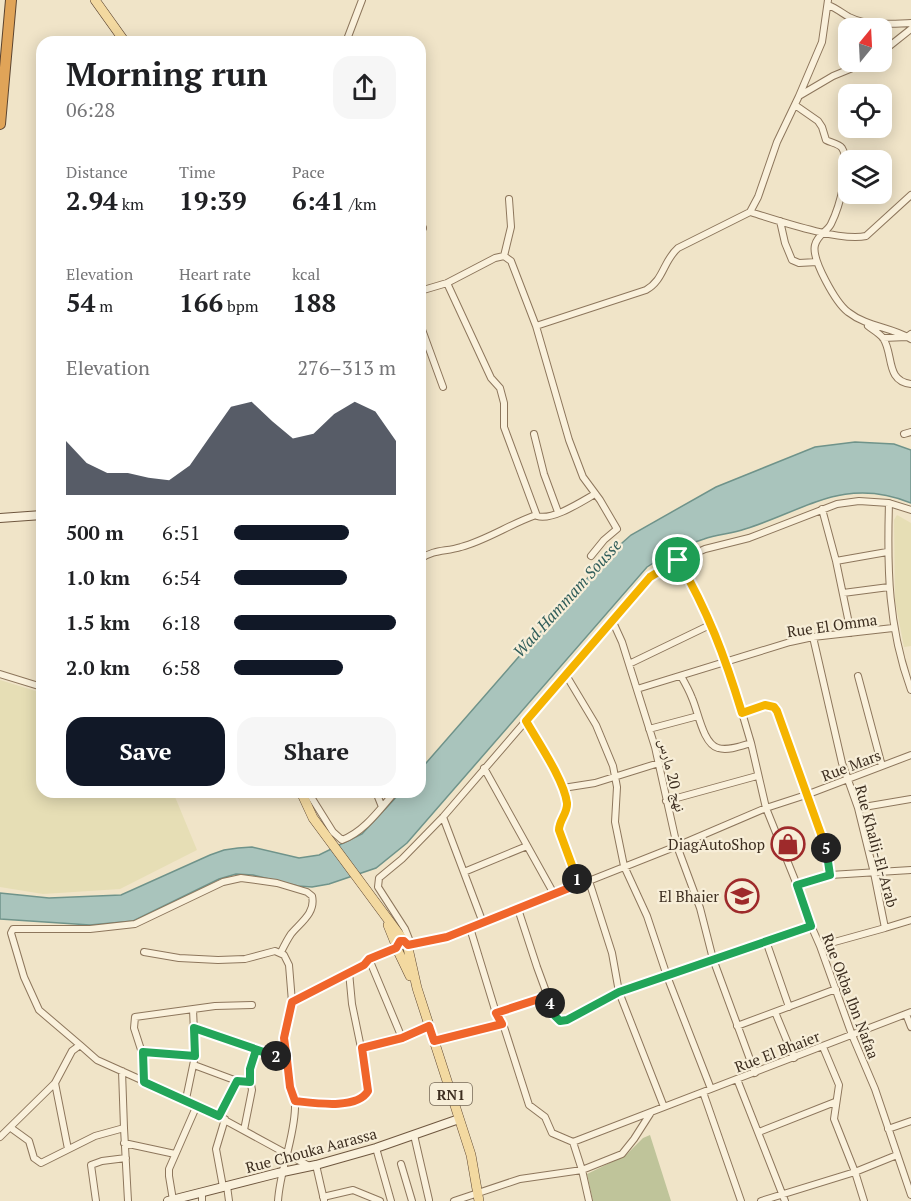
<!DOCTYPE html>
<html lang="en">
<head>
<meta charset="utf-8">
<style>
  body { margin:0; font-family:"PT Serif","Noto Naskh Arabic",serif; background:#f6f6f6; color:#202124; height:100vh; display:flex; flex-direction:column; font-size:22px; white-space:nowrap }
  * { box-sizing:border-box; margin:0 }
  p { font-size:20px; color:#757577 }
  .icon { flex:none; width:33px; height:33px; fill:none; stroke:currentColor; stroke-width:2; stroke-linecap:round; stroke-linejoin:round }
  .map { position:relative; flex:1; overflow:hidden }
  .details { position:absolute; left:36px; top:36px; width:390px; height:762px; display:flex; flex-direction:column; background:#fff; border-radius:18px; box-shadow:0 3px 15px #0003 }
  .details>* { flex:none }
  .needle { width:39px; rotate:18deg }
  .buttons { position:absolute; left:838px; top:18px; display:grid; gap:12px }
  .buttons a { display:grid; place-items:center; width:54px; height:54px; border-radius:12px; background:#fff; box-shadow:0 3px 15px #0003; font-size:30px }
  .pin { position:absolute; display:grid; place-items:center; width:51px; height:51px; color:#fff; margin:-26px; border:3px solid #fff; border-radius:50%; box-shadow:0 2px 6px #0007 }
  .km { position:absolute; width:30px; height:30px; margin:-15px; border-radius:50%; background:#222; color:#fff; font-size:16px; line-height:30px; text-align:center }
  .round { display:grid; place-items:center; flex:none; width:63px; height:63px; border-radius:18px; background:#f6f6f6 }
  .head { display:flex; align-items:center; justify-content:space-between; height:102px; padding:0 30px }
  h1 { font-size:33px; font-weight:800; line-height:45px }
  .stats { display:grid; grid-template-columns:repeat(3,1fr); gap:9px; height:102px; padding:6px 30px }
  .stats div { display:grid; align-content:center }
  .stats b { font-size:26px; font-weight:800 }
  .stats small { font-size:16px; font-weight:400 }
  .stats p { font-size:16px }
  .chart { height:168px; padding:12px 30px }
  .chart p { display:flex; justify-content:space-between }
  .chart svg { width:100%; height:108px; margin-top:6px; fill:#111827; opacity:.7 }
  .action { display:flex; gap:12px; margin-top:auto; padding:12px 30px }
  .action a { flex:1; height:69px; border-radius:18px; background:#111827; color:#fff; font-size:24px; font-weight:800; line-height:69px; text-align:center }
  .action a+a { background:#f6f6f6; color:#202124 }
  ul { padding:0 30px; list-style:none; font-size:20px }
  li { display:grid; grid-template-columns:96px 72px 1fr; align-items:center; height:45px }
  li i { height:15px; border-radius:8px; background:#111827 }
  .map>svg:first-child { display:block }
</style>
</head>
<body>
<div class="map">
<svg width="911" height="1201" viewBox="0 0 911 1201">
  <rect width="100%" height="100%" fill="#f0e4c8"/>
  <path fill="#e6deb5" d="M897,515L911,523V646L904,647L895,601L894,520Z
    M0,680L42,693V792H173L197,850L120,889L43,894L0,887Z"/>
  <path fill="#bfc49a" d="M650,1135L671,1201H593L587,1174L626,1155L643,1138Z"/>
  <path fill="#a9c4bc" stroke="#6f938a" stroke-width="1.5" d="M855,442L894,444L911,450V503C844,476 806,510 745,529C731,534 717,534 704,539C684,545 665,555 647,567L407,843L376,868L329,884L312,887L298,886L253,875L236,874L219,879L133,921L90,925L0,919V893L49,898L121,895L210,855L224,850L238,848L252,847L299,858L319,855L362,834L401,792H420V770L604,559L631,535L716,487L815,447Z"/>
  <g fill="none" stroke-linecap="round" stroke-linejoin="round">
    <g stroke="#8d765c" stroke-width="8">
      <path id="street" d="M828,5C836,8 842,13 849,17C867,26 891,24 911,23
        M346,42L362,0
        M882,52L911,29
        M799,96L822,42L828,0
        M795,105L818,121L822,127L826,140C831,143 838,143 842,148C852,164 839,208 831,224C827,232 818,234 815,245C811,259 836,303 848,312C867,327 892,327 911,339
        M750,212C776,220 840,242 866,236L911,195
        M780,221L785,243L792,260L799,263L817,262
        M420,228H423
        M504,256L511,227L509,199
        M447,283L491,378L500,388L504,403V427L537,516C552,521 581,502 595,494
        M420,291L447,283L495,258L504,256L511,261L536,326
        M420,324L443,387
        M868,326C873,330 879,333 883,338C894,354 885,381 911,384
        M883,338L907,337L911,334
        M534,434L544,474L558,512
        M904,434L911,432
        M889,503C887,569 888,627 911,690
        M822,509L836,561L851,633
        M591,556L604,540L617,529L600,500L583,477L569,440L536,326L646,290C664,280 663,261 678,248L750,212L758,197L777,142L799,96L833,76L867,62
        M420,559C435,549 445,552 461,547C487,540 510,524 536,515
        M678,560L706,610L727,662L751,743L766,808L797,885L806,914L820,946L852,1035L875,1089L911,1195
        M836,561L887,552
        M843,593L889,587
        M612,620L622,642L655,747L677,846L700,908L713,959L755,1073
        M813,637L842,763L858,808L874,873L885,928L911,920
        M629,664L712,624
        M0,674L42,687
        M566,675L596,725L613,766L617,787L615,822L624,866L647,916L667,976L711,1089
        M681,676C685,683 689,690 692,698C698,711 703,744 718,748C728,751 741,746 751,743
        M858,676L882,766
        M637,689L790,642L813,637L893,628
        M742,713L765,705L774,707L777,711L827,851L830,875
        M526,721L563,788L595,783L659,763
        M649,729L698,716
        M484,768L554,894
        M563,788L567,804L559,824V830L579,884
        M308,792L333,832L342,840C364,832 380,809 395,792
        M376,792L382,807
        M666,801L757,776
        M858,808L911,799
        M443,817L483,923
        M464,872L527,846
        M589,881L612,953L619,992L664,1107
        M797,885L830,875L911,870
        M518,909L537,967L555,1016L560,1021L571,1018L619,992L811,926
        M470,928L496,1013L504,1027L529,1105L545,1117L552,1133L573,1142
        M766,941L789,1007
        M411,944L405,929L378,887L379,878L402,859L443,817L650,577L664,567L705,549L749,538L837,504L859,501L889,503L911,510
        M408,945L447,937L470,928L677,846L766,808L806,795L911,755
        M820,946L885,928
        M144,952L179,958L218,960L245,959L275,951L284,955L289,965L292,1002L284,1038L290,1087L295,1101V1108C294,1140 280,1169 278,1201
        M369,959L402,1038
        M292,1002L364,965L369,959L396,948
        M775,1012L794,1058
        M496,1013L547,996
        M906,1014L911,1027
        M737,1026L836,989
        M194,1028L257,1050
        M434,1041L502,1024
        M80,1045L39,1010L24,977L11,933L13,929H90L135,924L223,882L241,878L277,883L307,892L312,896C316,913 300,923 291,934C287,940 284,946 281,952
        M362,1048L402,1038L429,1026
        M143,1052L195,1056
        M194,1065L237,1081L250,1082
        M737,1079L785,1201
        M144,1081L145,1062L134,1028L135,1017L215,1006L252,1005
        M55,1083L68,1149
        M703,1092L741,1201
        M186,1099L195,1056L193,1009
        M295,1101C319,1104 345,1108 367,1094V1077L352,1004L349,972
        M219,1116L237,1081
        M11,1128L29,1141L34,1158L41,1163L95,1136L124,1128L122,1071
        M124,1128L128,1201
        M888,1129L911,1121
        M244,1130L252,1090L250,1079V1069L257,1050L287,1060
        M759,1132L835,1102
        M414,1135L429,1200
        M0,1137L55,1083L72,1051L80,1045L97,1060L197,1105L309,1166
        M124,1143L175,1154
        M376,1148L391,1201
        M401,1164L412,1201
        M316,1165L324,1200
        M227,1186L229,1201
        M223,1187L216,1149L225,1119
        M202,1192V1201
        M323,1197L353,1190L380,1201
        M173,1200L169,1176V1169L197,1105
        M96,1201L91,1165L102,1161L126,1158
        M454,1201L520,1179L582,1170L622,1154L634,1139L650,1114
        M589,1201L582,1170L573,1142L911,1012
        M761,1201L855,1172L834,1119L839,1085L823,1047
        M864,1201L855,1172L897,1155"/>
    </g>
    <g stroke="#6f573f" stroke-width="10">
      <path id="secondary" d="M0,518L42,515
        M168,1201L278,1173L316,1165L376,1148L459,1119"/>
    </g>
    <g stroke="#5b4430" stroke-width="10">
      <path id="primary" d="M95,0L125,42
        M301,792L313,818L404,941
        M388,925L396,945
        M408,948L417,988L471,1155L479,1201
        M398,951L410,976"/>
    </g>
    <g stroke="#5b4430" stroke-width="12">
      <path id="highway" d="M0,124L11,0"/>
    </g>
    <use href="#street" stroke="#faf1dc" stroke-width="6"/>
    <use href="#secondary" stroke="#faf1dc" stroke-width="8"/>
    <use href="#primary" stroke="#f3d9a0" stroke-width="9"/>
    <use href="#highway" stroke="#e0a458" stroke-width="10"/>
  </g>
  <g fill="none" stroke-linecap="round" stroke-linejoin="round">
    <g stroke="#fff" stroke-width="12">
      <path id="split-1" d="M577,879L559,830C559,820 568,813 567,803C564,780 538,742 526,721L650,577L678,560"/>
    </g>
    <g stroke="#fff" stroke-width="12">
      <path id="split-2" d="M276,1056L287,1060L284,1038L292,1002L364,965L369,959L396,948L400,941H404L408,945L447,937L579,884L577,879"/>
    </g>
    <g stroke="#fff" stroke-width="12">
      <path id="split-3" d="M276,1056L256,1050L250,1069V1082L237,1081L219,1116L144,1082L143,1052L195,1056L194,1028L287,1060"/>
    </g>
    <g stroke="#fff" stroke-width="12">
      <path id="split-4" d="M287,1060L290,1087L295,1101C314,1103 357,1110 368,1091L362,1048L402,1038L429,1026L434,1041L502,1024L496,1013L548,996L550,1003"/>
    </g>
    <g stroke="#fff" stroke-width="12">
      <path id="split-5" d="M550,1003L555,1016L560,1021L567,1020L619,992L811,926L797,885L830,875L826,848"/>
    </g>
    <g stroke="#fff" stroke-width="12">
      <path id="split-6" d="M678,560C708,611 725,657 742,713L765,705L774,707L777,711L826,848"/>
    </g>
    <use href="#split-1" stroke="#f5b400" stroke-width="8"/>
    <use href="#split-2" stroke="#f0652b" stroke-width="8"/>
    <use href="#split-3" stroke="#22a559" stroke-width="8"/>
    <use href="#split-4" stroke="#f0652b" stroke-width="8"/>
    <use href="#split-5" stroke="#22a559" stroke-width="8"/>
    <use href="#split-6" stroke="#f5b400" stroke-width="8"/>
  </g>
  <defs>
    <g id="shop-ring" transform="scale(1.725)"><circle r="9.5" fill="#f7eed8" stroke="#9e2a2b" stroke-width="1.5"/><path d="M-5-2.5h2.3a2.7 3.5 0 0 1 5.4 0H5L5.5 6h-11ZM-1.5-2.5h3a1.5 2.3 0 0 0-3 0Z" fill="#9e2a2b"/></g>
    <g id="school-ring" transform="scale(1.725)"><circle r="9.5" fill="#f7eed8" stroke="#9e2a2b" stroke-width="1.5"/><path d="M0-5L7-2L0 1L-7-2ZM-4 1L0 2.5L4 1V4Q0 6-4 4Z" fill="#9e2a2b"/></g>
  </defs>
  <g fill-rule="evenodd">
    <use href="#shop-ring" x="788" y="844"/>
    <use href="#school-ring" x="742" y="896"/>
  </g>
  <g text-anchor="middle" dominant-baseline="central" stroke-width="4.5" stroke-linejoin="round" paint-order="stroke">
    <rect fill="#f7eed8" stroke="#756857" stroke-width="1.5" x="430" y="1083" width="42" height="22" rx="4.5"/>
    <g font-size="14" font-weight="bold" fill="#3d2e20">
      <text x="451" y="1094">RN1</text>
    </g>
    <g font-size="15" fill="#3d2e20" stroke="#f7eed8">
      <text transform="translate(832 625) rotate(-8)">Rue El Omma</text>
      <text transform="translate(851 765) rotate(-21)">Rue Mars</text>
      <text transform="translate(673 775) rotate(77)">نهج 20 مارس</text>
      <text transform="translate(877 846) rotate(75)">Rue Khalij-El-Arab</text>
      <text transform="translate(851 996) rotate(69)">Rue Okba Ibn Nafaa</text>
      <text transform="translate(777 1051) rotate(-21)">Rue El Bhaier</text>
      <text transform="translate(311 1150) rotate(-15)">Rue Chouka Aarassa</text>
    </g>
    <g font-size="15" fill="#3d2e20" stroke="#f7eed8" text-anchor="end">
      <text x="765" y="844">DiagAutoShop</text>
      <text x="719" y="896">El Bhaier</text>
    </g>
    <g font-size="16" font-style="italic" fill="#2f5d5a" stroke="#f7eed8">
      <text transform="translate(567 598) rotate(-48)">Wad Hammam Sousse</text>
    </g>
  </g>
</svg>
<div class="buttons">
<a><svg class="needle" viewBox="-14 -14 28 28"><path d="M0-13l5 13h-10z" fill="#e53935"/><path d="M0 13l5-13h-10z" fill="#757577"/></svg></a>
<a><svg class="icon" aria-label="locate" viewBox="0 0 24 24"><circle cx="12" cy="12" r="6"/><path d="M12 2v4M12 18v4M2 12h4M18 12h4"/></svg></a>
<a><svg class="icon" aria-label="layers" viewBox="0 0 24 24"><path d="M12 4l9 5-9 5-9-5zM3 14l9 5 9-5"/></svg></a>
</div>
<div class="pin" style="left:678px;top:560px;background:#1e9e55"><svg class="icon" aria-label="arrive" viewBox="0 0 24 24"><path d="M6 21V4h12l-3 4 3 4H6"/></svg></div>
<b class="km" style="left:577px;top:879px">1</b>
<b class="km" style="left:276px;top:1056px">2</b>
<b class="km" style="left:550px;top:1003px">4</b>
<b class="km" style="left:826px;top:848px">5</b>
<section class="details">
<div class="head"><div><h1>Morning run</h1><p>06:28</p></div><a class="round"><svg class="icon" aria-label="share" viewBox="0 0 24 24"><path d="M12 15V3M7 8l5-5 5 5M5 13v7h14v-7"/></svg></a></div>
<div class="stats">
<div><p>Distance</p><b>2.94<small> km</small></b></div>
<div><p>Time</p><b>19:39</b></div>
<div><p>Pace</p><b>6:41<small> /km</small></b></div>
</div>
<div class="stats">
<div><p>Elevation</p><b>54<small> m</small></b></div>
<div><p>Heart rate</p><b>166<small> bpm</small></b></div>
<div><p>kcal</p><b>188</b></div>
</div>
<div class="chart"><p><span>Elevation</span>276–313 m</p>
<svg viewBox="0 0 160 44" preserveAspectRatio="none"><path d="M0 44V22L10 31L20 35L30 35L40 37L50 38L60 32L70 20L80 8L90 6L100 14L110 21L120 19L130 11L140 6L150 10L160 22V44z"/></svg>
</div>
<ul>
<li><b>500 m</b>6:51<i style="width:71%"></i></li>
<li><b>1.0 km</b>6:54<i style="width:70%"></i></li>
<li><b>1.5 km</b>6:18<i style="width:100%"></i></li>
<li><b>2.0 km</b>6:58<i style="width:67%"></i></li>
</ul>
<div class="action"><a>Save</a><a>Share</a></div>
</section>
</div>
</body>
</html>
